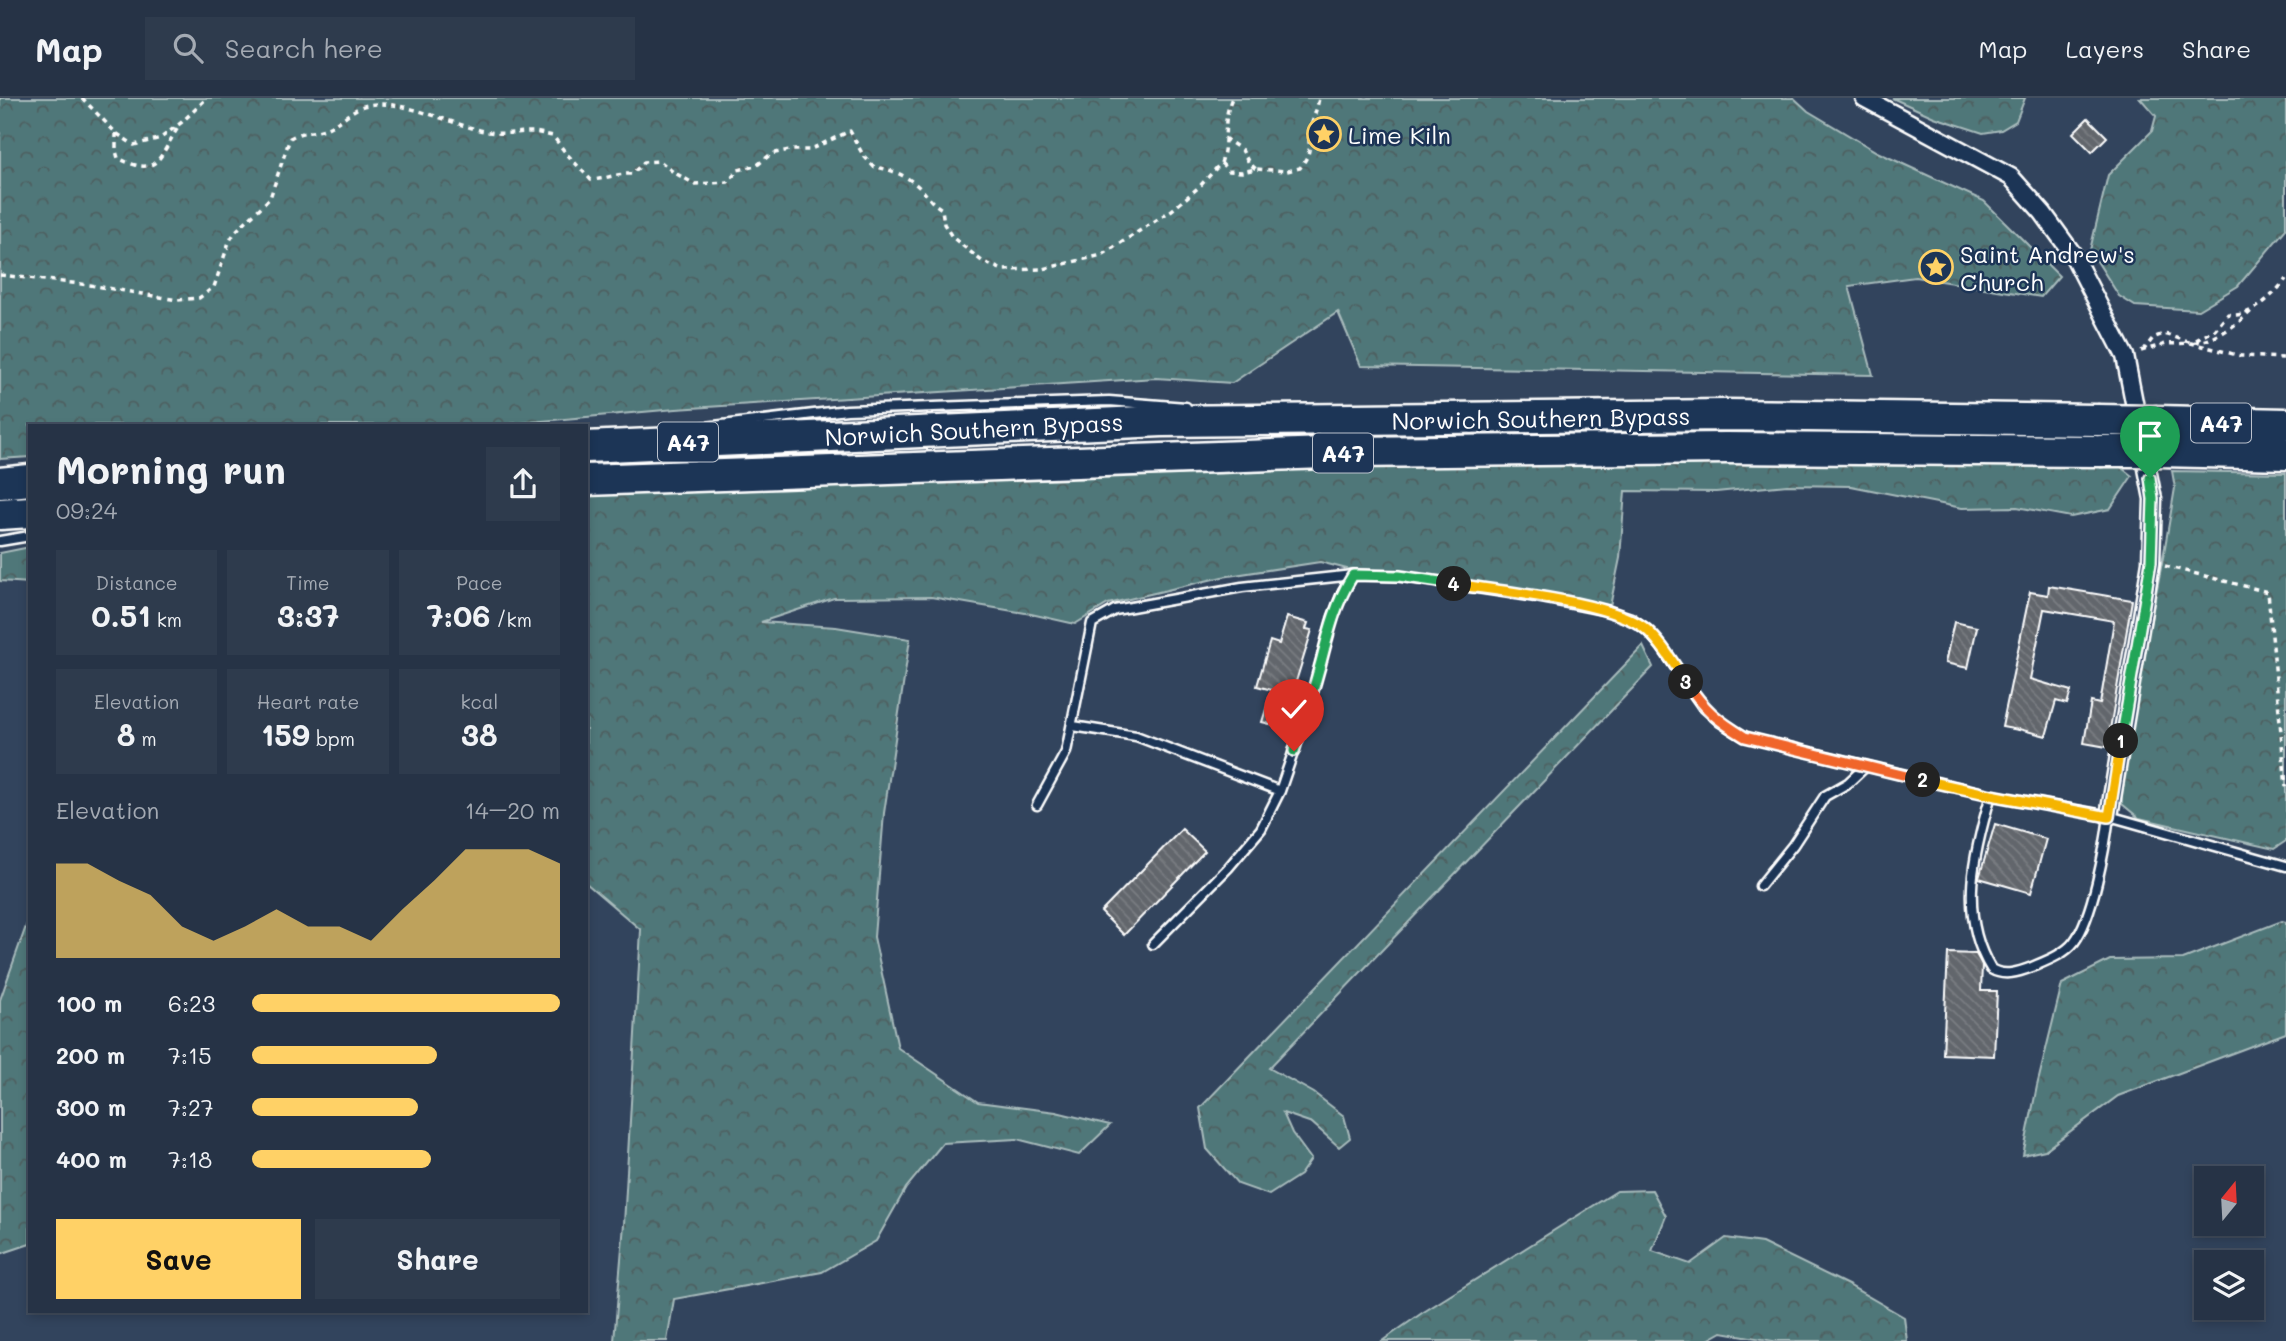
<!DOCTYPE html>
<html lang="en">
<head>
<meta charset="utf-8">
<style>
  body { margin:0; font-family:Mali,sans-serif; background:#2e3b4d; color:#f1f3f6; height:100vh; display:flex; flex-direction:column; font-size:26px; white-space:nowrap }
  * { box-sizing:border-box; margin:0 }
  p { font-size:23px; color:#a4aab3 }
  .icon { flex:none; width:38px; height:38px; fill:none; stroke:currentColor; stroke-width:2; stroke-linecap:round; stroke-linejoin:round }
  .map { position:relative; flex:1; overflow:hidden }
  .details { position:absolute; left:28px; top:326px; width:560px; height:889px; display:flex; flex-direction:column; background:#263346; border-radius:0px; box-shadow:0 4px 10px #0003,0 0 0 2px #424e5f }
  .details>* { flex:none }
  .needle { width:46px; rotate:18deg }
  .fabs { position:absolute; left:2194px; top:1068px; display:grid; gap:14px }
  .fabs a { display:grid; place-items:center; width:70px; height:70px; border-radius:0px; background:#263346; box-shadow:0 4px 10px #0003,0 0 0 2px #424e5f; font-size:35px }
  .pin { position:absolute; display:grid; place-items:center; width:60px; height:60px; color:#fff; margin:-72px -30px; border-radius:50% 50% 50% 0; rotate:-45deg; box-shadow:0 0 7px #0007 }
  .pin .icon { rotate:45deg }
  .km { position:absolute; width:35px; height:35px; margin:-18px; border-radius:50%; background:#222; color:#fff; font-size:19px; line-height:35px; text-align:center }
  .round { display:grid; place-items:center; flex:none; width:74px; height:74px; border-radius:0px; background:#2e3b4d }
  .head { display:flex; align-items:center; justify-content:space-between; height:119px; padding:0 28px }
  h1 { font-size:38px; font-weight:800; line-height:52px }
  .stats { display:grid; grid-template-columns:repeat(3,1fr); gap:10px; height:119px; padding:7px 28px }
  .stats div { display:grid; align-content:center; border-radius:0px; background:#2e3b4d; text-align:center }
  .stats b { font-size:30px; font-weight:800 }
  .stats small { font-size:19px; font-weight:400 }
  .stats p { font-size:19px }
  .chart { height:196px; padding:14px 28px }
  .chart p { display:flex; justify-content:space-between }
  .chart svg { width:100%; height:126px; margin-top:7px; fill:#ffd166; opacity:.7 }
  .button { display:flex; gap:14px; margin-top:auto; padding:14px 28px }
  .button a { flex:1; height:80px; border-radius:0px; background:#ffd166; color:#111; font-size:28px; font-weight:800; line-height:80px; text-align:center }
  .button a+a { background:#2e3b4d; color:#f1f3f6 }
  ul { padding:0 28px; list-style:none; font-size:23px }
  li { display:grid; grid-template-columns:112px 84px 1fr; align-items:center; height:52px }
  li i { height:18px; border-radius:9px; background:#ffd166 }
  header { display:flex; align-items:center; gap:42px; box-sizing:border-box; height:98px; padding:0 35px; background:#263346; border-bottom:2px solid #424e5f }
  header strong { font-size:33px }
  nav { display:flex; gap:38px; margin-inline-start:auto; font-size:24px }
  .search { width:490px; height:63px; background:#2e3b4d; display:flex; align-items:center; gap:18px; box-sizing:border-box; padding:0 24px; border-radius:0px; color:#a4aab3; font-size:26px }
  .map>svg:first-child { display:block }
</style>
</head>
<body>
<header>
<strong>Map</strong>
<div class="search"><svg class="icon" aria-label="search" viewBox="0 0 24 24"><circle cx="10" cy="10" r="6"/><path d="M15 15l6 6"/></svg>Search here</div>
<nav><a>Map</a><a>Layers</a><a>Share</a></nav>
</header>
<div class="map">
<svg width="2286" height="1243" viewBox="0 0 2286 1243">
  <defs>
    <pattern id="forest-crowns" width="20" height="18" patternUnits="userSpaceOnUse" patternTransform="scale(1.75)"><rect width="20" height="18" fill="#507779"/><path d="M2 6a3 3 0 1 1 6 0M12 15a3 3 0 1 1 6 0" fill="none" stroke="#4e5f60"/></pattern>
    <pattern id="building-back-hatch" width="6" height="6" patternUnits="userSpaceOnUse" patternTransform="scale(1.75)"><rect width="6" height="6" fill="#62666c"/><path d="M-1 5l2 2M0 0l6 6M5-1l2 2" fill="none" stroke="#7a7d82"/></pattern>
  </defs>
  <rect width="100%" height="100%" fill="#32445d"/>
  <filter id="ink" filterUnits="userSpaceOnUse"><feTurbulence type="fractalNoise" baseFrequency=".0143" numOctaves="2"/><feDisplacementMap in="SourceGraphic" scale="14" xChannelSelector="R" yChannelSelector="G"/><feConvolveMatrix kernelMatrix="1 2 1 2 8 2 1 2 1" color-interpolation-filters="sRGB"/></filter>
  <g filter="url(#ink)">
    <path fill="url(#forest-crowns)" stroke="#a8bbbc" stroke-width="2" d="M0,0H1794L1808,13L1877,54L1984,103L2059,178L2041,199L1915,179L1849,188L1873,277L1361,268L1338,214L1232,285L1156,280L676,311L498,327H30V359L0,361Z
      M1892,0H2025L2016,23L2001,32L1983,35L1934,19Z
      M2140,0H2286V131L2238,188L2198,212L2135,208L2119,198L2090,152L2108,77L2152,33L2156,18Z
      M2108,359L2132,378L2110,411L2071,419L2017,409L1962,410L1851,388L1787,387L1716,394L1625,393L1620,460L1609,513L1370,477L1320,464L1222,479L1108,506L1075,526L1031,516L931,499L834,500L761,524L836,529L910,541L884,715L874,839L898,950L978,1004L1056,1014L1110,1027L1079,1057L1017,1041L943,1045L906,1090L876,1143L822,1174L674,1201L667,1243H614L624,1126L641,832L586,785V389L1354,361Z
      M2172,373L2286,375V743L2274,751L2139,720L2122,706L2120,681L2165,449L2175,390Z
      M30,449V485L0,483V455Z
      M1643,548L1653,569L1269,970L1314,995L1344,1018L1350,1040L1339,1049L1312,1025L1283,1015L1292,1035L1311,1061L1300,1077L1269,1097L1238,1086L1207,1051L1200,1010Z
      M30,817V1146L0,1156V902Z
      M2282,823L2286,824V935L2118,998L2045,1052L2023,1057L2037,988L2062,886L2110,862L2183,861Z
      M1652,1092L1666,1118L1652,1153L1690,1166L1726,1140L1762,1145L1850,1188L1904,1219L1907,1243H1773L1722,1234L1706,1243H1382L1422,1215L1617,1093Z"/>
    <path fill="url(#building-back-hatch)" stroke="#fff" stroke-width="2" d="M2088,20L2107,39L2092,54L2073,35Z
      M2049,488L2132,502L2107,649L2084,645L2091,604L2100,606L2114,523L2044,511L2030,581L2071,593L2067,606L2056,603L2046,638L2019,631V632L2002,629L2030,494L2048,497Z
      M1287,519L1308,525L1306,531L1312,532L1284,622L1280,621L1278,628L1262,624L1272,592L1257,588L1270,543L1279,546Z
      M1954,524L1977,529L1968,570L1945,565Z
      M1995,726L2046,741L2031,795L1979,780Z
      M1182,731L1205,753L1124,837L1101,814Z
      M1948,855L1976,856L1982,867L1981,893H1997L1994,958L1943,956Z"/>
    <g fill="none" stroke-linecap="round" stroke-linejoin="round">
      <g stroke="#fff" stroke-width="13">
        <path id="lane" d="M697,330L847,312L1109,303L1186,309
          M0,443L30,438
          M1073,628L1136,638L1280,693
          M1991,697C1974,754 1958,817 1991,871C2004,879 2019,874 2032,869C2046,863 2065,856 2074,844C2093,819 2105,750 2109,718
          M1037,707L1066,654L1092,525L1115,512L1242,489L1353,477
          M1760,788L1793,747L1825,698L1848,685L1865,669
          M1153,846L1228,770L1261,731L1280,693L1308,611L1333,519L1343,493L1353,477L1399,478L1542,500L1609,513L1631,520L1647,532L1662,549L1702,608L1720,624L1745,639L1991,697L2109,718L2286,768"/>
      </g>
      <g stroke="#fff" stroke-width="21">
        <path id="street" d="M1864,0L2011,79L2043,115L2072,155L2125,258L2153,401L2151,464L2109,718"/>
      </g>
      <g stroke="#fff" stroke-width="35">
        <path id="highway" d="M2157,323L2286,326
          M586,349L1162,323L1726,317L2097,322
          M2161,353L2286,356
          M586,382L1354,354L1726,350L2100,353
          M0,385L30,382
          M0,416L30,414"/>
      </g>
      <path stroke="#fff" stroke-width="3.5" stroke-dasharray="5 5" stroke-linecap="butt" d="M82,0L116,35L134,47L161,40L182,24L207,0
        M116,35V53L118,60C161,82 159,56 180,27
        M1224,40L1242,52L1249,65L1256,71
        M1221,65C1229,42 1221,25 1232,0
        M0,177L90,187L177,202L199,200L214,189L229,144L235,134L270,100L290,40C305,32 307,36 321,32C339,28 350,10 368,7C401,0 454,28 489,34C504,37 517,34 532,34C539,34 546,37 553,38L565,54L591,82C606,81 617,75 632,76L644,64L660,63L673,74L695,86L728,84L738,72L756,68L771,56L789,52H809L850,33L863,57L874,69C891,71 908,78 921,91C930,100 929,103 942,111L944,126L952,139L983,164L1003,172L1043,171L1102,157L1172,112L1200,88L1221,65L1229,73L1242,74L1256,71L1287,73L1300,70C1314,50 1307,53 1310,33C1312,22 1317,12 1319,0
        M2196,242L2215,232L2228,216C2249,222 2274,197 2286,181
        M2141,253L2166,246L2191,245L2241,258L2286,260
        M2143,253L2153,240L2163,236C2172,237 2182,243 2190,244C2211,247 2241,224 2254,210
        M2165,468L2268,494L2286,689"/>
      <use href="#lane" stroke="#1d3557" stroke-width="8"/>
      <use href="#street" stroke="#1d3557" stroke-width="16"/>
      <use href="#highway" stroke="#1d3557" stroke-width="30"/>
      <g stroke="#fff" stroke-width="35" stroke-linecap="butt">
        <path id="highway-bridge" d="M2097,322L2157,323
          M2100,353H2161"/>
      </g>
      <use href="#highway-bridge" stroke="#1d3557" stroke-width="30"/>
    </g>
  </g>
  <g fill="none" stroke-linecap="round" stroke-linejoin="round" filter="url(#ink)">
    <g stroke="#fff" stroke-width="14">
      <path id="split-1" d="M2121,643L2151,464L2153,401L2150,380"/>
    </g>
    <g stroke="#fff" stroke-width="14">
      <path id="split-2" d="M1923,682L1991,697L2109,719L2121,643"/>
    </g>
    <g stroke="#fff" stroke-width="14">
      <path id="split-3" d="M1686,584C1705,612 1717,622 1745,639L1923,682"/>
    </g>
    <g stroke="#fff" stroke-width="14">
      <path id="split-4" d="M1454,486C1499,493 1616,504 1647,532C1663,546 1674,567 1686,584"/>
    </g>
    <g stroke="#fff" stroke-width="14">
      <path id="split-5" d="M1294,653C1304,623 1313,594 1321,564C1329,533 1336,504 1353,477L1399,478L1454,486"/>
    </g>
    <use href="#split-1" stroke="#22a559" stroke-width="9"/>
    <use href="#split-2" stroke="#f5b400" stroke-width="9"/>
    <use href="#split-3" stroke="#f0652b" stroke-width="9"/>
    <use href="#split-4" stroke="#f5b400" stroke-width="9"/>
    <use href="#split-5" stroke="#22a559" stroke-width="9"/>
  </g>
  <defs>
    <g id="sight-ring" transform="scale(1.75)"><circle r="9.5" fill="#1d3557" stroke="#ffd166" stroke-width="1.5"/><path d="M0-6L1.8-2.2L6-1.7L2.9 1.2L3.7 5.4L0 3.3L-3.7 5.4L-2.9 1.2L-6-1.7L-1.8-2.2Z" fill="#ffd166"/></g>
  </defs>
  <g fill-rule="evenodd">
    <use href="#sight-ring" x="1324" y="36"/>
    <use href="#sight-ring" x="1936" y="169"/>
  </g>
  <g text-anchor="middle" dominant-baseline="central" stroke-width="5" stroke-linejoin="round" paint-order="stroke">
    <g fill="#1d3557" stroke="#bbc2cd" stroke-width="2">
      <rect x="2191" y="305.5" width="60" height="39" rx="5"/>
      <rect x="658" y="324.5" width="60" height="39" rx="5"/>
      <rect x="1313" y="335.5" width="60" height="39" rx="5"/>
    </g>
    <g font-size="23" font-weight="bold" fill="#fff">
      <text x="2221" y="325">A47</text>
      <text x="688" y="344">A47</text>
      <text x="1343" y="355">A47</text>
    </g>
    <g font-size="24" fill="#fff" stroke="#1d3557" text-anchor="start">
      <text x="1348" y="36">Lime Kiln</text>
      <text x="1960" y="155">Saint Andrew's<tspan x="1960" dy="28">Church</tspan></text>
    </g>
    <g font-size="24" fill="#fff" stroke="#1d3557">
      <text transform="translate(1541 320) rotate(-1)">Norwich Southern Bypass</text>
      <text transform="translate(974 331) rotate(-3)">Norwich Southern Bypass</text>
    </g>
  </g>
</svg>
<div class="fabs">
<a><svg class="needle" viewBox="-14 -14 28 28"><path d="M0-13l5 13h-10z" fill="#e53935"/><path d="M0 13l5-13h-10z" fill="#a4aab3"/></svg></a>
<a><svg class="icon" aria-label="layers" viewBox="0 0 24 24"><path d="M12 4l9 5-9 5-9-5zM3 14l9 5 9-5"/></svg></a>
</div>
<div class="pin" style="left:2150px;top:380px;background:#1e9e55"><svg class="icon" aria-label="arrive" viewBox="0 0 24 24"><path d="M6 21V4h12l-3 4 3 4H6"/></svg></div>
<div class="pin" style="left:1294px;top:653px;background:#d93025"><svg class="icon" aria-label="check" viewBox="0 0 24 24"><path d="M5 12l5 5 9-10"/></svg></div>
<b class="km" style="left:2121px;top:643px">1</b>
<b class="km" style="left:1923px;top:682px">2</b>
<b class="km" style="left:1686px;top:584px">3</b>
<b class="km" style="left:1454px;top:486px">4</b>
<section class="details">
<div class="head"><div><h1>Morning run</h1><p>09:24</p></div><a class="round"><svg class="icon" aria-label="share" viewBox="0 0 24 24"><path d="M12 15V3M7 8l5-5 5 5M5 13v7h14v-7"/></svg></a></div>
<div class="stats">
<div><p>Distance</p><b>0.51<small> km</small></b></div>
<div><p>Time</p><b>3:37</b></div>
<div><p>Pace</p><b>7:06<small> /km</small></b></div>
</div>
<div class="stats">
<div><p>Elevation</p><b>8<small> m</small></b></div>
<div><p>Heart rate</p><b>159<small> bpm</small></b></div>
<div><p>kcal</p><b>38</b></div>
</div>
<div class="chart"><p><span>Elevation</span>14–20 m</p>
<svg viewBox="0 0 160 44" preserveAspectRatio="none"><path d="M0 44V11L10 11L20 17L30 22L40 33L50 38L60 33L70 27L80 33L90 33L100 38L110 27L120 17L130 6L140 6L150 6L160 11V44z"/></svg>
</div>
<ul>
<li><b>100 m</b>6:23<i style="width:100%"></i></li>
<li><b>200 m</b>7:15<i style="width:60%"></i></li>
<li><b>300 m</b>7:27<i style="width:54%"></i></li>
<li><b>400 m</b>7:18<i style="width:58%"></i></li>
</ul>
<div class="button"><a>Save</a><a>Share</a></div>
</section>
</div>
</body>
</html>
